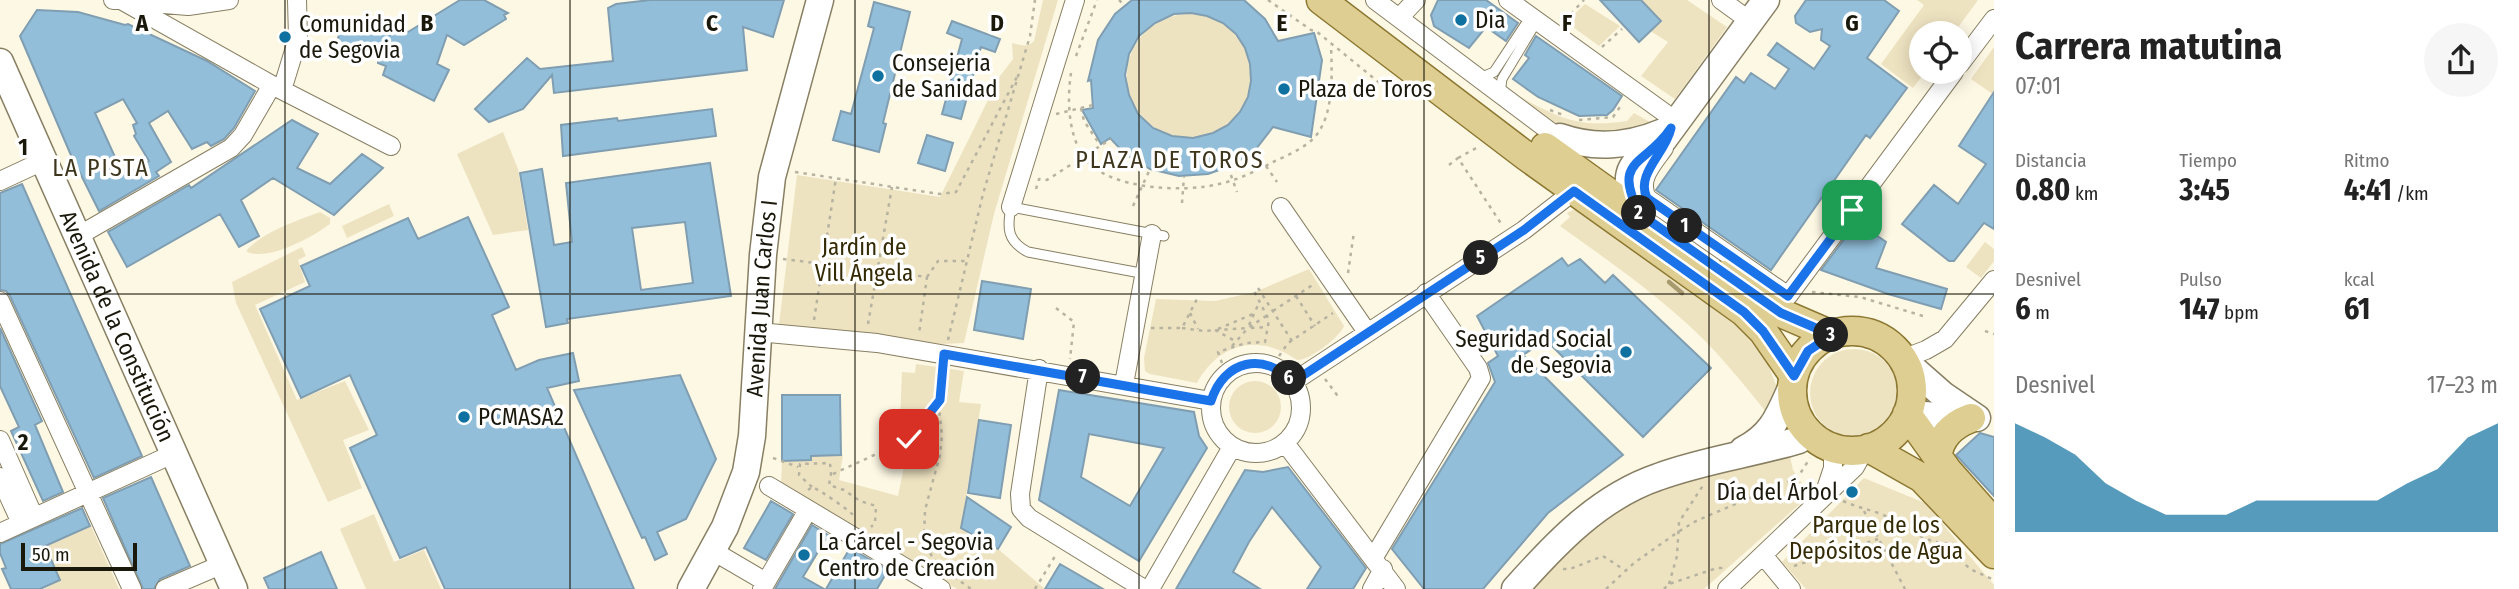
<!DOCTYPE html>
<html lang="es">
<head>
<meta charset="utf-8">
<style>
  body { margin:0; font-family:"Fira Sans Condensed",sans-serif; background:#f6f6f6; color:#222; height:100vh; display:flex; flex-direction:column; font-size:26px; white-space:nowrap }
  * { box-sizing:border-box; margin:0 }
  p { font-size:23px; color:#767676 }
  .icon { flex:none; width:38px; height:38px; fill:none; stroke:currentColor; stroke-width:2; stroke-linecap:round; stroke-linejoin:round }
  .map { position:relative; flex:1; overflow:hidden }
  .side { display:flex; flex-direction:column; background:#fff; width:525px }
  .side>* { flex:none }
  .tools { position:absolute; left:1909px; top:21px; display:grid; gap:14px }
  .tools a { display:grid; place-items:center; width:63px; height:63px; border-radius:50%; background:#fff; box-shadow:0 4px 18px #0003; font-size:35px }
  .scale { position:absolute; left:21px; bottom:18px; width:116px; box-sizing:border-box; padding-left:7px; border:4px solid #1a170b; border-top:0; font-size:19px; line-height:24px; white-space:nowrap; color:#1a170b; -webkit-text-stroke:5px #fff; paint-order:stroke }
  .pin { position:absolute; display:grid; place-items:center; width:60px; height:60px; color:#fff; margin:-30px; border-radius:14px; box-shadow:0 4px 10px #0006 }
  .km { position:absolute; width:35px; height:35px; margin:-18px; border-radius:50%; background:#222; color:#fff; font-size:19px; line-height:35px; text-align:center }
  .round { display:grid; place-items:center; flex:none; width:74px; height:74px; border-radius:37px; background:#f6f6f6 }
  .summary { display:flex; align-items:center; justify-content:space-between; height:119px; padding:0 21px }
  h1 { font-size:38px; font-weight:700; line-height:52px }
  .figures { display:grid; grid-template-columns:repeat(3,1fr); gap:10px; height:119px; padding:7px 21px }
  .figures div { display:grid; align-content:center }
  .figures b { font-size:30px; font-weight:700 }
  .figures small { font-size:19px; font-weight:400 }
  .figures p { font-size:19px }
  .chart { height:196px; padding:14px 21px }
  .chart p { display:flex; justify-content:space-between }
  .chart svg { width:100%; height:126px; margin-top:7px; fill:#0f719f; opacity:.7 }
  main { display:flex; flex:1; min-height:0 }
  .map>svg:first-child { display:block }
</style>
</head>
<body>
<main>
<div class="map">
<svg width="1994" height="589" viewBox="0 0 1994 589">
  <rect width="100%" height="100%" fill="#fdf8e4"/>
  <path fill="#eee3c1" d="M1043,0H1058L994,214L964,343L942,344L779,325L797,175L940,197L1000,76L1013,59L1012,43C1020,45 1028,48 1034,41Z
    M1641,0H1687L1727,27L1675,99L1641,76L1668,42L1650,31Z
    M1917,0H1978L1954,33H1922V72H1925L1913,88L1881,64L1924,5Z
    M1585,4L1620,26L1599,46L1566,22Z
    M1127 76a62 62 0 1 1 124 0a62 62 0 1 1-124 0Z
    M1994,47V95L1971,79Z
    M1519,96C1560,119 1579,128 1627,121L1634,113L1650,122L1652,129L1638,136L1564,131L1522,105Z
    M503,132L518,169L528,230L493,235L457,154Z
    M389,204L394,216L347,238L342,226Z
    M1581,206L1745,324L1761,344L1777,388L1767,413C1741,381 1715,348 1684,321C1645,286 1602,256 1560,226L1570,217L1567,213Z
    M320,212L330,218V224C313,237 265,263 246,251C264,231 296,221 320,212Z
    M1985,242L1994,249V261L1981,278L1966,267Z
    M302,247L306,256L298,260L305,282L255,305L297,400L345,381L369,430L343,440L362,488L328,502L236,303L232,282Z
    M1309,269L1344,326C1340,337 1309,361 1297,360C1259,333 1219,343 1197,383L1150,374L1145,371L1144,358L1156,299L1215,301L1255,292Z
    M1810 393a44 44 0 1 1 88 0a44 44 0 1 1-88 0Z
    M916,364L964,371L959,402L981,404L961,528L998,549L1045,589H957L781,485L782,461L811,460V456L843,455L839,480L898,496L907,452L899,444L902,372L915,373Z
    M1229 407a26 26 0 1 1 52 0a26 26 0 1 1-52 0Z
    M1790,456L1793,470L1810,495L1704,589H1533C1551,568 1570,544 1592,525C1638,485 1730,469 1790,456Z
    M1864,478L1925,503L1994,585V589H1806L1782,562Z
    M374,514L394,562L424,550L441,589H366L340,529Z
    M91,526L119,589H44L60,580L54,565L27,553Z"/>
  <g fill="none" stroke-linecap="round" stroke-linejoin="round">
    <path stroke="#a89a6f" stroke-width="4.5" d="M1669,282L1682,293"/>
  </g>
  <path fill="#92beda" stroke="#809eb1" stroke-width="2" fill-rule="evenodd" d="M460,0H484L508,13L504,15L506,19L464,45L447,35L437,64L449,70L434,101L383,75L386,66L378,63V58L336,48L341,25L392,35L396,27L408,32Z
    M650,0H784L773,37L743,27L747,70L554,93L552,75L523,109L489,122L475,109L527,58L540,69L613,61L608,8L616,4Z
    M1132,0H1244L1265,19L1278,41L1314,33L1322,60L1311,137L1273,127L1256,149L1233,165L1208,174L1179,176L1150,169L1125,154L1110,138L1101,144L1082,110L1093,108L1091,80L1088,81L1098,40L1115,14ZM1191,13L1207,16L1223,23L1236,34L1245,48L1250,64L1251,81L1248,97L1240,112L1228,125L1213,133L1193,138L1172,136L1153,128L1138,114L1129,95L1125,75L1129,54L1139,36L1155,23L1174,14Z
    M1438,0H1486L1518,23L1506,41L1486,27L1469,48L1434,26L1431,15Z
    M1600,0H1641L1661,21L1639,42Z
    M1806,0H1884L1899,11L1867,58L1907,88L1870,138L1866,135L1831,185L1848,197L1839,207L1823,196L1771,270L1656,190L1736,77L1744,83L1751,73L1775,89L1789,69L1768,55L1777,43L1814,69L1830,46L1821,40L1822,29L1810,32L1796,23L1795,16Z
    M874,2L910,12L883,123L886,124L879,152L833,140L841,111L851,114L874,28L868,26Z
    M37,10L78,12L125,25L128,24L207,61L255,91L234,128L224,139L211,146L207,142L192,149L168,111L149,123L171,162L156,172L159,176L99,211L70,153L20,36ZM123,99L137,123L133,125L136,134L134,136L149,161L131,172L120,168L95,113Z
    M952,21L1000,39L995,52L981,47L961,119L942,114L962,39L947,33Z
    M1536,36L1622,96L1613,110L1607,115L1579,116L1538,97L1513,79L1529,58L1525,55Z
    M1994,92V229L1984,223L1954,261H1949L1902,224L1934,185L1958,204L1986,164L1959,146Z
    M712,109L716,136L563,156L561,125L617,118L618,121Z
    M292,120L318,134L297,168L330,184L362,154L383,168L334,215L273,178L241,200L259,236L239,247L220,214L127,267L108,232L189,185L191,188Z
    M927,135L953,143L945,171L918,163Z
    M710,163L731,296L567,319L568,323L546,327L520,173L542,169L554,245L572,242L566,183ZM685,222L693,283L641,290L632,228Z
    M22,184L142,456L94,478L10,296L6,291L0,290V193Z
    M468,217L509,307L492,315L516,370L539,360L573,353L579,381L547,388L634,589H445L426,547L400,558L350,448L377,435L350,375L301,398L260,309L310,286L301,266L408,218L418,239Z
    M1857,222L1886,242L1876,268L1947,289L1941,309L1888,294L1821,270Z
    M1562,258L1568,266L1580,259L1605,283L1613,275L1711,368L1643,437L1546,340L1523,355L1623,455L1548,513L1483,589H1424L1392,549L1495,382L1488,363L1498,356L1477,316Z
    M982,281L1031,289L1023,339L974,330Z
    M0,328L42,421L35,425L63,492L43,501L11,431L19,427L0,386Z
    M680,375L716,459L686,519L657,532L667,554L655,560L645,537L642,538L574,390Z
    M1059,390L1194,412L1199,436L1207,448L1139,561L1039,500ZM1089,434L1164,448L1130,506L1081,477Z
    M782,395H840L841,455L811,456V460L782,461Z
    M979,420L1011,425L1000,498L968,493Z
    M1980,433L1994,437V496L1956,455Z
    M1288,467L1366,568L1353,589H1307L1321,567L1272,507L1249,542L1233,572L1260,589H1176L1245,470L1263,472Z
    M151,477L190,566L160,579L154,589H143L103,498Z
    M967,497L1011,527L998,549L961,528Z
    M771,501L793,514L766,560L744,548Z
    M82,508L90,526L45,546L60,580L40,589H11L2,569L6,568L0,553V544Z
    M812,525L828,535L803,577L824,589H775Z
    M850,548L888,570L877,589H826Z
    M321,552L337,589H269L264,578Z
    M1060,564L1103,589H1045Z"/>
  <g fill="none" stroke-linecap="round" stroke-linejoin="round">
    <g stroke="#887f63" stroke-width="11">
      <path id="lane" d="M1480,78L1494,72L1531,16
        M1500,93L1502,79L1537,21
        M1146,274L1028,252C1007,241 1007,228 1011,207L1164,236"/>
    </g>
    <g stroke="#887f63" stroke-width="20">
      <path id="street" d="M113,0H121L272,85L391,146
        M1375,0L1568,145
        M1508,0L1676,121
        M1721,0L1750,21
        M128,1L188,6L229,0
        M1399,18L1416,0
        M1960,64L1994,19
        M282,90L298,38L297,0
        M1664,148C1653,164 1637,179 1647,198L1788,296L1954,72
        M0,181L43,161
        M1011,207L1075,0
        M1281,207L1367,332
        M78,236L231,148L243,135L272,85
        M0,301L132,589
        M758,332L877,343L1211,401
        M1902,359L1926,350L1945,339L1994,280
        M1211 408a45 45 0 1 1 90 0a45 45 0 1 1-90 0Z
        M1039,369L1020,494L1021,509L1029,518L1144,589
        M1293,382L1524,230L1574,191
        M1124,384L1152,234
        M0,440L34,517
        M1285,443L1396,589
        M0,477L21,523
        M769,486L941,589
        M1825,492L1833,468V448
        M0,533L175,453
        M713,551L766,582
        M1763,555L1791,589
        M1374,557L1481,378L1478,368L1426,293
        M165,589L223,564
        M762,589L808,510
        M1150,589L1232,447
        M1372,589L1383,569
        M1727,589L1855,467L1865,449"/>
    </g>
    <g stroke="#887f63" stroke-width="29">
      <g id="secondary">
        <path id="s1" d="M0,62L234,589"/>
        <path d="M1560,137C1594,149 1630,146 1663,132"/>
        <path d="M1640,214C1630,195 1620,173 1642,157C1650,151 1657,147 1664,139L1766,0"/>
        <path d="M1902,359L1943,395L1977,418"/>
        <path d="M1907,414L1972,418"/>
        <path d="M1743,450C1774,434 1779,414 1793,384"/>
        <path id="s2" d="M691,589L725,527L746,472L752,436L763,255L772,177L820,0"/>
        <path d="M1515,589C1555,544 1599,497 1658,477C1704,460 1752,454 1799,440L1809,432"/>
      </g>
    </g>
    <g stroke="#8c7832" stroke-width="31">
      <path id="primary" d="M1321,0L1526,156L1744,312L1763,331L1794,376
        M1545,147L1626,205
        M1725,275L1781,313L1832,335
        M1792 391a60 60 0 1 1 120 0a60 60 0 1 1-120 0Z
        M1907,414L1947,470L1994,523
        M1869,448L1922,478L1994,554
        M1937,457C1940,437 1952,425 1971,418"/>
    </g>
    <path stroke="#b7b3a1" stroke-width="2.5" stroke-dasharray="3.5 5" stroke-linecap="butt" d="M1119,0L1125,6
      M1268,0L1311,30L1316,31L1387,89
      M1565,20L1584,0
      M1602,47L1622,29
      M1076,56L1097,0
      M1071,73C1067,99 1068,133 1083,156C1105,190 1184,193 1219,184C1238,180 1256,171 1273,162C1288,155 1308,147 1318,133C1334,110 1332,72 1331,45
      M1081,108L1084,121L1100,145
      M1550,110L1566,116
      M1056,114L1093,105
      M1579,120L1613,117L1622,104
      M1458,158L1480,146
      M1449,165L1458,158L1502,225
      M1266,166L1277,182
      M1228,167L1237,192
      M795,172L939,194L956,192L1018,75
      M1036,189L1039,179L1047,180L1111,139
      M1182,203L1184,176
      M1133,206L1150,169
      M783,259L927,277L919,334
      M1348,273L1354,232
      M927,277L938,261H968
      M1258,288L1292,341
      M1812,292L1860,297L1923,316
      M1296,296L1315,326
      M1056,308L1074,322L1070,359
      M1273,311L1314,284
      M1190,313L1198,329
      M814,320L836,178
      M868,324L892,187
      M1249,325L1259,303
      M1151,328H1182L1197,299
      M1182,328L1204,331L1248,328L1269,314
      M1251,328L1268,327
      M1218,329L1253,314
      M1215,330L1237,342
      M1985,331L1994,334
      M948,340L983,194L1030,36L1035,0
      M1232,346L1248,328
      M1279,356L1288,343L1333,313
      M1222,363L1218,352L1246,343L1265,342L1269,320L1253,289
      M943,370L939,408L942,436L940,455L925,510L924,539L933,559L949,573L971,589
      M1325,379L1340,399
      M773,458L798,467
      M833,474L909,439L940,400
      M812,487L799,475L800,464L830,463L831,474L829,485L844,490L860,501L876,506L875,523L871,527
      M808,490L812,487C820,490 851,511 856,518
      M1843,501C1856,507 1868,509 1881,514C1906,524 1924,546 1953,543
      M1864,511L1905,589
      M1911,532L1924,527H1939
      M1939,544L1972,570L1994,580
      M1794,566L1878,539
      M1563,569H1570L1603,556L1626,571
      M1669,584L1677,556L1679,522L1704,484
      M1035,589L1057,553
      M1606,589L1634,563L1678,532L1696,521L1798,477L1810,458
      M1664,589L1669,584L1717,568H1726"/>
    <use href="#lane" stroke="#fff" stroke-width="9"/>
    <use href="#street" stroke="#fff" stroke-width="18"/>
    <use href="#secondary" stroke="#fff" stroke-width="26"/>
    <use href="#primary" stroke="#dfce91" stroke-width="28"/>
  </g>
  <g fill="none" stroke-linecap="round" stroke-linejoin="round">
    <g stroke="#fff" stroke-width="14">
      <path id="route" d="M909,439L940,400L944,354L1211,401C1224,360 1264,351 1293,382L1524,230L1574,191L1744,312L1763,331L1794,376L1808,351L1832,335L1781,313L1640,214C1611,158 1645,167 1671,128C1666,153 1635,174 1647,198L1788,296L1852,210"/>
    </g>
    <use href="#route" stroke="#1a73e8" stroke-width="9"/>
  </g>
  <path fill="none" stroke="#1a170b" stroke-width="2" stroke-opacity="0.55" d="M285,0V589M570,0V589M855,0V589M1139,0V589M1424,0V589M1709,0V589M0,294H1994"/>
  <g fill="#0f719f" stroke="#fff" stroke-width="2.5">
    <circle cx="1461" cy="20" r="7"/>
    <circle cx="285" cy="37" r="7"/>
    <circle cx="878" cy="76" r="7"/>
    <circle cx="1284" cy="89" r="7"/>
    <circle cx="1626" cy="352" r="7"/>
    <circle cx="464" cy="417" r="7"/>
    <circle cx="1852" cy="492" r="7"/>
    <circle cx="804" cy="555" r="7"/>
  </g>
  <g text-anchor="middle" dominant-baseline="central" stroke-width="7" stroke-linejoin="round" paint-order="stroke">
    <g font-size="23" fill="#1a170b" stroke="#fff" text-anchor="start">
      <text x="1475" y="20">Dia</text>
      <text x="299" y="24">Comunidad<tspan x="299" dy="26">de Segovia</tspan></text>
      <text x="892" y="63">Consejeria<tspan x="892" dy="26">de Sanidad</tspan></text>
      <text x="1298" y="89">Plaza de Toros</text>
      <text x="1612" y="339" text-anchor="end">Seguridad Social<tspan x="1612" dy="26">de Segovia</tspan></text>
      <text x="478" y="417">PCMASA2</text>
      <text x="1838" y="492" text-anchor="end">Día del Árbol</text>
      <text x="818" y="542">La Cárcel - Segovia<tspan x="818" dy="26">Centro de Creación</tspan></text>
    </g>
    <g font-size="23" fill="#342a04" stroke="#fff">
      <text x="864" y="247">Jardín de<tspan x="864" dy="26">Vill Ángela</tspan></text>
      <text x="1876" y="525">Parque de los<tspan x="1876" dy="26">Depósitos de Agua</tspan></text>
    </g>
    <g font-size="23" fill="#1a170b" stroke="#fff">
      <text stroke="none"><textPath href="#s2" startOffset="304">Avenida Juan Carlos I</textPath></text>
      <text stroke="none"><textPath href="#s1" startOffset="289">Avenida de la Constitución</textPath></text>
    </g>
    <g font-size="24" letter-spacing="2" fill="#3e361c" stroke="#fff">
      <text x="1170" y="160">PLAZA DE TOROS</text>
      <text x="101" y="168">LA PISTA</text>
    </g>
  </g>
  <g font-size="23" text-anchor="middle" font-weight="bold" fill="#1a170b" stroke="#fff" stroke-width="7" stroke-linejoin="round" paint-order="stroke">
    <text x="142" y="31">A</text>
    <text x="427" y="31">B</text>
    <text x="712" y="31">C</text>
    <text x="997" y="31">D</text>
    <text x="1282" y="31">E</text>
    <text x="1567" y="31">F</text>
    <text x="1852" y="31">G</text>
    <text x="23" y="155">1</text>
    <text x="23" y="450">2</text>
  </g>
</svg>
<div class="tools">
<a><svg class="icon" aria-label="locate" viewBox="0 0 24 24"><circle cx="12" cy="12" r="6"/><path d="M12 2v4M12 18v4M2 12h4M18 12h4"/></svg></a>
</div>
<div class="scale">50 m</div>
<div class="pin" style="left:1852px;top:210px;background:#1e9e55"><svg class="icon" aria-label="arrive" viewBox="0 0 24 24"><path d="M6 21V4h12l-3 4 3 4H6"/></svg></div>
<div class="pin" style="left:909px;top:439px;background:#d93025"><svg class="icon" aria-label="check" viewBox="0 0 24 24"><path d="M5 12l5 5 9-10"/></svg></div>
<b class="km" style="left:1685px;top:226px">1</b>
<b class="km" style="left:1639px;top:213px">2</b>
<b class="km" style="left:1831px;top:335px">3</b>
<b class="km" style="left:1481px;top:258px">5</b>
<b class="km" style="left:1289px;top:378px">6</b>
<b class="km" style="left:1083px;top:377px">7</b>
</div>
<section class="side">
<div class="summary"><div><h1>Carrera matutina</h1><p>07:01</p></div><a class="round"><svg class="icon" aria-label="share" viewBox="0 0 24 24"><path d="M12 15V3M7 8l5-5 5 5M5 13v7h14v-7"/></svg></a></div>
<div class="figures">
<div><p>Distancia</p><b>0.80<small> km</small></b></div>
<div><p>Tiempo</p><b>3:45</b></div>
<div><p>Ritmo</p><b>4:41<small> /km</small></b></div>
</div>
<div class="figures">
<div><p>Desnivel</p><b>6<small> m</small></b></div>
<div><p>Pulso</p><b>147<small> bpm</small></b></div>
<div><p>kcal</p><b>61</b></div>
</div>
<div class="chart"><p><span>Desnivel</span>17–23 m</p>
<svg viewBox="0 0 160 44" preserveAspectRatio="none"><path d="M0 44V6L10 11L20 17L30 27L40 33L50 38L60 38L70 38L80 33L90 33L100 33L110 33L120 33L130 27L140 22L150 11L160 6V44z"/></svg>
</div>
</section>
</main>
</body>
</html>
